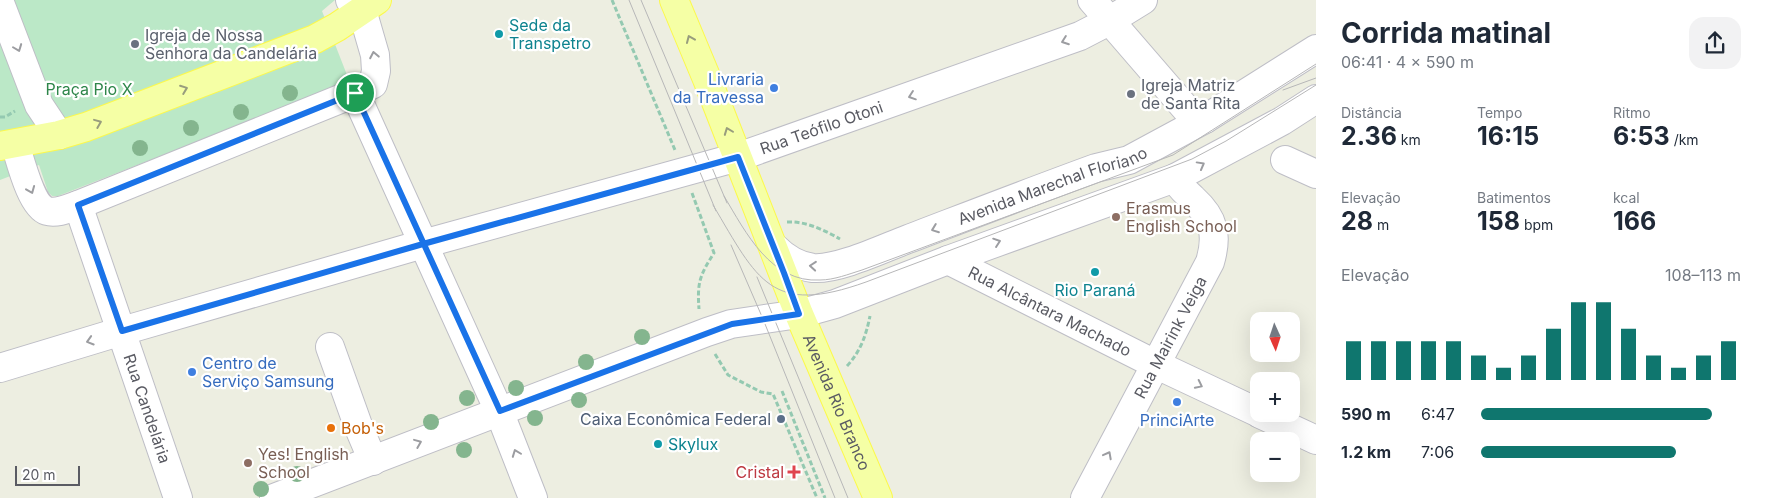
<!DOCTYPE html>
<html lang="pt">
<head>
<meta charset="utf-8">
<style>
  body { margin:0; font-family:Inter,sans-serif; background:#f2f2f3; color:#1f2937; height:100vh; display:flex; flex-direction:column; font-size:19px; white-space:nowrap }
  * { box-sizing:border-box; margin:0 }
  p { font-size:16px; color:#747a83 }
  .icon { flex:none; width:28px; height:28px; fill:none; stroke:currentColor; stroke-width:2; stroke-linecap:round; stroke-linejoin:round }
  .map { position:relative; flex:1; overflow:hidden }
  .drawer { display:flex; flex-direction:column; background:#fff; width:450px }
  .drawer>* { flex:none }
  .needle { width:32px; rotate:177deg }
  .buttons { position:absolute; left:1250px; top:312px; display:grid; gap:10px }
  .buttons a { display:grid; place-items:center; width:50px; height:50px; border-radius:10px; background:#fff; box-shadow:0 5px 20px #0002; font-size:25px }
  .scale { position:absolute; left:15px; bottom:12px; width:65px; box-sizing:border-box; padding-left:5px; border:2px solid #5a5b63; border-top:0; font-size:14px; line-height:18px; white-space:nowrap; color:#5a5b63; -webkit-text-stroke:4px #fff; paint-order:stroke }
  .pin { position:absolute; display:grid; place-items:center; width:42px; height:42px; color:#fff; margin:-21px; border:2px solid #fff; border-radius:50%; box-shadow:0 1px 5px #0007 }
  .round { display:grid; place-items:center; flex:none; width:52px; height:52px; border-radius:15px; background:#f2f2f3 }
  .head { display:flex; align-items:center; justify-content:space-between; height:85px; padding:0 25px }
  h1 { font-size:28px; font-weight:700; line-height:38px }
  .stats { display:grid; grid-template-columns:repeat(3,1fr); gap:8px; height:85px; padding:5px 25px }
  .stats div { display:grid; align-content:center }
  .stats b { font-size:25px; font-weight:700 }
  .stats small { font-size:14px; font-weight:400 }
  .stats p { font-size:14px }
  .chart { height:140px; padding:10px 25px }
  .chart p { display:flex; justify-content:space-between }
  .chart svg { width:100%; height:90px; margin-top:5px; stroke:#0f766e; stroke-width:6 }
  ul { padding:0 25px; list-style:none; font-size:16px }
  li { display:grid; grid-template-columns:80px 60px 1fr; align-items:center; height:38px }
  li i { height:12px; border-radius:6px; background:#0f766e }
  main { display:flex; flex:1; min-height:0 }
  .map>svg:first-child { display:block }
</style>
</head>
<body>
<main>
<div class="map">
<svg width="1316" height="498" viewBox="0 0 1316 498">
  <rect width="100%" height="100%" fill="#edeee1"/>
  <path fill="#bbe8c7" d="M0,0H335L322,11L347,75L345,83L337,87L58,196H52L48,192L39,165L0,180Z"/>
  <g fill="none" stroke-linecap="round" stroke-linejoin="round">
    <g stroke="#bebec6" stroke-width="30">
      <g id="minor">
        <path d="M1092,0L1187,110L1205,119"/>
        <path d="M0,3L39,105L59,135"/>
        <path d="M355,93L499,411L533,498"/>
        <path d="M15,144C20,159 31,206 47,211C57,214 69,208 78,205L355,93L373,84L376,71L375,55L362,10L350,0"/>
        <path d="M1285,160L1316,174"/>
        <path id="s1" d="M78,205L178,498"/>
        <path id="s2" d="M774,247C785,258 797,266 813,268C838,270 884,248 908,239C971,215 1033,191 1096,168L1129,160L1205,119L1316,49"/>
        <path id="s3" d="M948,260L1155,364L1259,413"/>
        <path d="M330,347L359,428L373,461"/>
        <path id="s4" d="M0,368L122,331L423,244L738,157L1080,36L1109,21L1143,0"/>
        <path d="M1260,414L1316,440"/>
        <path d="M274,498L707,332L731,324L799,314L835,304L948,260L1175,178L1282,121L1316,99"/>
        <path id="s5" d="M1085,498L1210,262C1218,235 1214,218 1193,199C1186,192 1179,187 1175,178"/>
      </g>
    </g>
    <g stroke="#fcf94c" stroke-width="30">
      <g id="major">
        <path id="s6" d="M674,0L707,79L799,314L878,498"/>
        <path d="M0,146L59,135L86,127L315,39L337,27L377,0"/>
      </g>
    </g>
    <path stroke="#94c9b1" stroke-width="3" stroke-dasharray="5 2.5" stroke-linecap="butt" d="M612,0L675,150
      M0,117H5L15,111
      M692,193L714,253C700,275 697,282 699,309
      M787,222C806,221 824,230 840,239
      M715,354L728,375L761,392L773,394L817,498
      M847,366C860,352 866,336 870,316
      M782,391L825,498"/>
    <use href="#minor" stroke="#fff" stroke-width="28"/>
    <use href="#major" stroke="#f5ffa5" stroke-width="28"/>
    <path stroke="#b7b7b8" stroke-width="1" d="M629,0L716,211
      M641,0L727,203
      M1283,90L1316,78
      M724,196C746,233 771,283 820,280C834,280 849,274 862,270L1173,155L1316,64
      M713,205C758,281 771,316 866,282L1192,159L1226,141L1316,85
      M731,245L763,319L835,498
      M757,277L848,498"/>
  </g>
  <g fill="#84b58e">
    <circle cx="290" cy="93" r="8"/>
    <circle cx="241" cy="112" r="8"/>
    <circle cx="191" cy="128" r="8"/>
    <circle cx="140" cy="148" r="8"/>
    <circle cx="642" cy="337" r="8"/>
    <circle cx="586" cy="362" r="8"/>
    <circle cx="516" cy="388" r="8"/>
    <circle cx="467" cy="398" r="8"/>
    <circle cx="579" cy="400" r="8"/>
    <circle cx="535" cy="418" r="8"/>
    <circle cx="431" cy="422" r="8"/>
    <circle cx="464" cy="450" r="8"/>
    <circle cx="297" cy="474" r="8"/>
    <circle cx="261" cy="489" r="8"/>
  </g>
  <defs><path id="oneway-chevron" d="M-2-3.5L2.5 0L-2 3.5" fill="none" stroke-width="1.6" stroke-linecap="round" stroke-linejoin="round" transform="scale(1.25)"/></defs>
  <g stroke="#989d7d">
    <use href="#oneway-chevron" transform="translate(690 39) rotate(-113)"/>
    <use href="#oneway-chevron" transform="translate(184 89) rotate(-21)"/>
    <use href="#oneway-chevron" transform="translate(98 123) rotate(-22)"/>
    <use href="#oneway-chevron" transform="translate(728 131) rotate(-111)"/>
  </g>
  <g stroke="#9c9da1">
    <use href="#oneway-chevron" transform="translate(1065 41) rotate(160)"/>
    <use href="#oneway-chevron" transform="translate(18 48) rotate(69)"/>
    <use href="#oneway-chevron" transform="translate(374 55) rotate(-101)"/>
    <use href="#oneway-chevron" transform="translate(912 96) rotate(161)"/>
    <use href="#oneway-chevron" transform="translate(1201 165) rotate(-29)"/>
    <use href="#oneway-chevron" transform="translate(31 190) rotate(68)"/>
    <use href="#oneway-chevron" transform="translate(935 229) rotate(159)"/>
    <use href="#oneway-chevron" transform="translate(997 242) rotate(-19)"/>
    <use href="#oneway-chevron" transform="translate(813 266) rotate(-175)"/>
    <use href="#oneway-chevron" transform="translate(90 341) rotate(163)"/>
    <use href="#oneway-chevron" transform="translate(1199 385) rotate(26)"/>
    <use href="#oneway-chevron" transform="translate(418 443) rotate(-22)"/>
    <use href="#oneway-chevron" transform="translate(516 453) rotate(-111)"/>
    <use href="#oneway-chevron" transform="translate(1108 455) rotate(-62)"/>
  </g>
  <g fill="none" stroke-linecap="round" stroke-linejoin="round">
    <g stroke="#fff" stroke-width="10">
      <path id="route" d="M355,93L500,411L732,324L799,314L784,273L738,157L423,244L122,331L78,205L355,93"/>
    </g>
    <use href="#route" stroke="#1a73e8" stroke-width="6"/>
  </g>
  <g fill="#0f9aa8" stroke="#fff" stroke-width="2">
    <circle cx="499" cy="34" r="5"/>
    <circle cx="1095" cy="272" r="5"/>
    <circle cx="658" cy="444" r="5"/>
  </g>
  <g fill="#6b7280" stroke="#fff" stroke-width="2">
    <circle cx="135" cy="44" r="5"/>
    <circle cx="1131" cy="94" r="5"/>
  </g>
  <g fill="#3f7fe0" stroke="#fff" stroke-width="2">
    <circle cx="774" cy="88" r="5"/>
    <circle cx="192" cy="372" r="5"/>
    <circle cx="1177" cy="402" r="5"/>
  </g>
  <g fill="#8d6e63" stroke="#fff" stroke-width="2">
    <circle cx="1116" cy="217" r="5"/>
    <circle cx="248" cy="463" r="5"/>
  </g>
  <circle fill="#5c6f8a" stroke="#fff" stroke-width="2" cx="781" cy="419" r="5"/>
  <circle fill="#e8710a" stroke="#fff" stroke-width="2" cx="331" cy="428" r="5"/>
  <path fill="#e0444e" stroke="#fff" stroke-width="2" d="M791.5 464.5h5v5h5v5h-5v5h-5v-5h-5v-5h5z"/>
  <g text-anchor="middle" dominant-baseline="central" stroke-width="4.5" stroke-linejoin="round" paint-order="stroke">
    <g font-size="16" fill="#0d838f" stroke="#fff" text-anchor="start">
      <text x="509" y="25">Sede da<tspan x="509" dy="18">Transpetro</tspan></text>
      <text x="1095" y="290" text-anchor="middle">Rio Paraná</text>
      <text x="668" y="444">Skylux</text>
    </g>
    <g font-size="16" fill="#5b616d" stroke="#fff" text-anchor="start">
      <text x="145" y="35">Igreja de Nossa<tspan x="145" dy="18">Senhora da Candelária</tspan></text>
      <text x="1141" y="85">Igreja Matriz<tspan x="1141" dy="18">de Santa Rita</tspan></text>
    </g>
    <g font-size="16" fill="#366cbe" stroke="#fff" text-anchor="end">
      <text x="764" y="79">Livraria<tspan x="764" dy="18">da Travessa</tspan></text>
      <text x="202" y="363" text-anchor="start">Centro de<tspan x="202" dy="18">Serviço Samsung</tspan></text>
      <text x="1177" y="420" text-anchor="middle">PrinciArte</text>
    </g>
    <g font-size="16" fill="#2e864a" stroke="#fff">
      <text x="89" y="89">Praça Pio X</text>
    </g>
    <g font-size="16" fill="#5a5b63" stroke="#fff">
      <text stroke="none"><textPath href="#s4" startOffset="856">Rua Teófilo Otoni</textPath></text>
      <text stroke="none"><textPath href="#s2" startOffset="299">Avenida Marechal Floriano</textPath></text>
      <text stroke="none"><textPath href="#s3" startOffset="114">Rua Alcântara Machado</textPath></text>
      <text stroke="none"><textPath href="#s5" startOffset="182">Rua Mairink Veiga</textPath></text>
      <text stroke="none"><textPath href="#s6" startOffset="434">Avenida Rio Branco</textPath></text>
      <text stroke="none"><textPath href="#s1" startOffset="215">Rua Candelária</textPath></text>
    </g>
    <g font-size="16" fill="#785e54" stroke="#fff" text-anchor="start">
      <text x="1126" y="208">Erasmus<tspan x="1126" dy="18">English School</tspan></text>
      <text x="258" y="454">Yes! English<tspan x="258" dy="18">School</tspan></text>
    </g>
    <g font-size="16" fill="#4e5e75" stroke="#fff" text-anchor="end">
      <text x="771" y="419">Caixa Econômica Federal</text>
    </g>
    <g font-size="16" fill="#c56008" stroke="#fff" text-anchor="start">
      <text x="341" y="428">Bob's</text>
    </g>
    <g font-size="16" fill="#be3a42" stroke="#fff" text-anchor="end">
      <text x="784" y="472">Cristal</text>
    </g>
  </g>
</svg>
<div class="buttons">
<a><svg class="needle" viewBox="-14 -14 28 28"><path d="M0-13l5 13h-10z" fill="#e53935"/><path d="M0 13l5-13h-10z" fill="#747a83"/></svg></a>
<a>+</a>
<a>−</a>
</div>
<div class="scale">20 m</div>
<div class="pin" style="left:355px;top:93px;background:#1e9e55"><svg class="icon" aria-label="arrive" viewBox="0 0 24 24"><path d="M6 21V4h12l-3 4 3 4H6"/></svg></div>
</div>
<section class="drawer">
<div class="head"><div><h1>Corrida matinal</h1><p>06:41 · 4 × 590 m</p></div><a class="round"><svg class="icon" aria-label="share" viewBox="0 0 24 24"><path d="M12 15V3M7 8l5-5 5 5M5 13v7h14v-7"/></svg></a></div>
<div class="stats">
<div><p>Distância</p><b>2.36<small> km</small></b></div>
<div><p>Tempo</p><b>16:15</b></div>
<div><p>Ritmo</p><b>6:53<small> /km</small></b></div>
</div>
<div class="stats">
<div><p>Elevação</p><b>28<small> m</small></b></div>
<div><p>Batimentos</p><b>158<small> bpm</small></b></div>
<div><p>kcal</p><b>166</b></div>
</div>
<div class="chart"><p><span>Elevação</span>108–113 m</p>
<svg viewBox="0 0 160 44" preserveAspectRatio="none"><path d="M5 44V25M15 44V25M25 44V25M35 44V25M45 44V25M55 44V32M65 44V38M75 44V32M85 44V19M95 44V6M105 44V6M115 44V19M125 44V32M135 44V38M145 44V32M155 44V25"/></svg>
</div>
<ul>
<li><b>590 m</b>6:47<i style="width:89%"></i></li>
<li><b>1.2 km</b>7:06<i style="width:75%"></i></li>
</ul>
</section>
</main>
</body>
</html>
